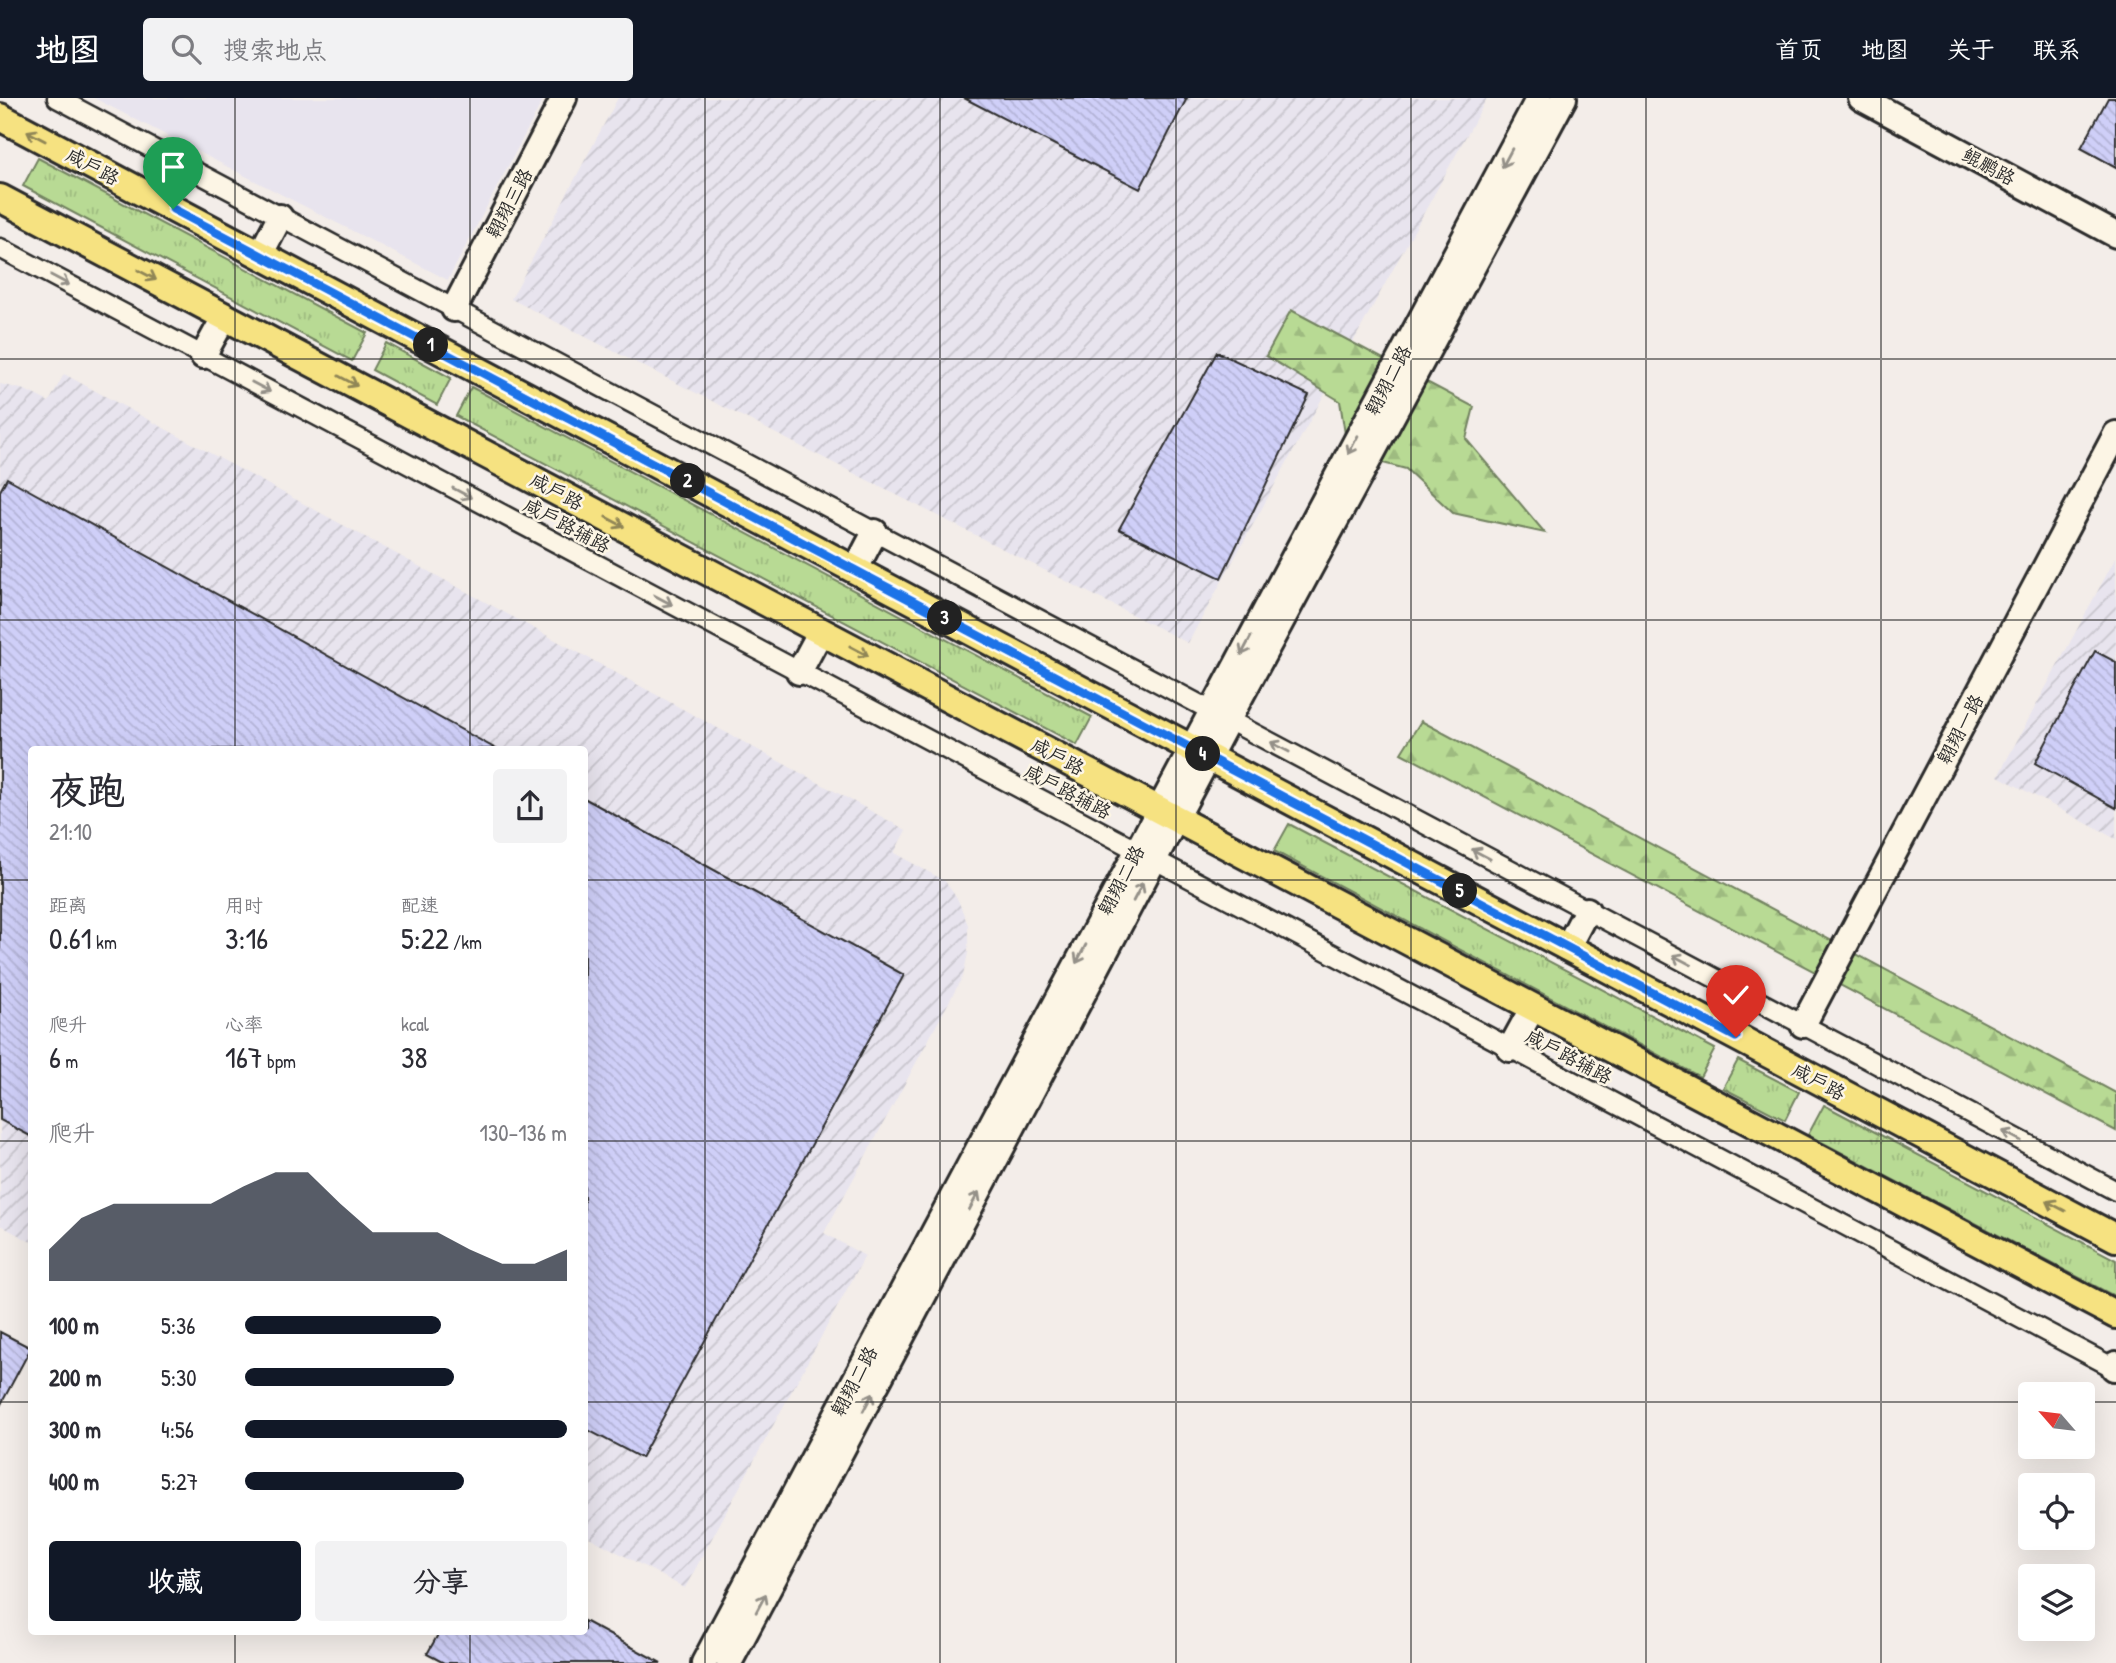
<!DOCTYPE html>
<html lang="zh">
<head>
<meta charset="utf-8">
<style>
  body { margin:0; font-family:"Patrick Hand","LXGW WenKai TC",sans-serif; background:#f2f2f3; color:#2b2b33; height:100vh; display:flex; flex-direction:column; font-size:26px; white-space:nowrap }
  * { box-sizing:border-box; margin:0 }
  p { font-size:23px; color:#7c7c81 }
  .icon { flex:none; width:38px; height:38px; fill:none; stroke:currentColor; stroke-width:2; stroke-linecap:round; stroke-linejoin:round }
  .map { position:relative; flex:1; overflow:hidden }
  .sheet { position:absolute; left:28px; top:648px; width:560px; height:889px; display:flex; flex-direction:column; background:#fff; border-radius:7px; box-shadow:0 7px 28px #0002 }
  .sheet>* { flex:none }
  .needle { width:46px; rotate:298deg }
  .buttons { position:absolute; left:2018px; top:1284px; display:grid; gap:14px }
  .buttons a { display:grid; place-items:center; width:77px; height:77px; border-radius:7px; background:#fff; box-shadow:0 7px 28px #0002; font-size:35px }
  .pin { position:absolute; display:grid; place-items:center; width:60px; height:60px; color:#fff; margin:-72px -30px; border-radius:50% 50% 50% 0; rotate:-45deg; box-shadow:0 0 7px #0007 }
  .pin .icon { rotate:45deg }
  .km { position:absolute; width:35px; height:35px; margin:-18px; border-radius:50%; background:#222; color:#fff; font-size:19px; line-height:35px; text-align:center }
  .round { display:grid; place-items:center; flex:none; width:74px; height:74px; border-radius:7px; background:#f2f2f3 }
  .headline { display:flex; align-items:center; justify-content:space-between; height:119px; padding:0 21px }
  h1 { font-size:38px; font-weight:600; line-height:52px }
  .figures { display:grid; grid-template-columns:repeat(3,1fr); gap:10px; height:119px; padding:7px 21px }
  .figures div { display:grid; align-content:center }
  .figures b { font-size:30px; font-weight:600 }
  .figures small { font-size:19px; font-weight:400 }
  .figures p { font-size:19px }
  .chart { height:196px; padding:14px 21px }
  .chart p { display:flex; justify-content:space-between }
  .chart svg { width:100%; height:126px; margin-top:7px; fill:#111827; opacity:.7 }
  .cta { display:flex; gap:14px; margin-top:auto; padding:14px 21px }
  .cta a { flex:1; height:80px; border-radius:7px; background:#111827; color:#fff; font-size:28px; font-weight:600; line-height:80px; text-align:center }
  .cta a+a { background:#f2f2f3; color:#2b2b33 }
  ul { padding:0 21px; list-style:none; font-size:23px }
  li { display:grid; grid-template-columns:112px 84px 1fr; align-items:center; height:52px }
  li i { height:18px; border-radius:9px; background:#111827 }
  header { display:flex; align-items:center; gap:42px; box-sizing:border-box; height:98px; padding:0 35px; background:#111827; color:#fff }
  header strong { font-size:33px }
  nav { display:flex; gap:38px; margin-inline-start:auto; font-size:24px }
  .search { width:490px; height:63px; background:#f2f2f3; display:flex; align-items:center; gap:18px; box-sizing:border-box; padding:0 24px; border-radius:7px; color:#7c7c81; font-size:26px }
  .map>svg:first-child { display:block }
</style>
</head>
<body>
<header>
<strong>地图</strong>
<div class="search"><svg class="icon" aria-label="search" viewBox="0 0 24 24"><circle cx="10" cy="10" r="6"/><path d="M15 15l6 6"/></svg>搜索地点</div>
<nav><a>首页</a><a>地图</a><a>关于</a><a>联系</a></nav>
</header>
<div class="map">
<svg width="2116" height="1565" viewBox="0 0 2116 1565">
  <defs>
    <pattern id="industrial-furrows" width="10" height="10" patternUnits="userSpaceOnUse" patternTransform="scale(1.75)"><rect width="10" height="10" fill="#e8e4ee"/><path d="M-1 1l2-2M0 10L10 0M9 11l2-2" fill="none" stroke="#c7c4cc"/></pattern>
    <pattern id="grass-tufts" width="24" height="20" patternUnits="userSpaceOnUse" patternTransform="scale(1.75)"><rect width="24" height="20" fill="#b8da94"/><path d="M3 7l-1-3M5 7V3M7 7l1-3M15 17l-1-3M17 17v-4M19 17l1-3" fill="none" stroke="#9ebb80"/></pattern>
    <pattern id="forest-firs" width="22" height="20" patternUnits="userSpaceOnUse" patternTransform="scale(1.75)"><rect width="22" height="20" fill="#b8da94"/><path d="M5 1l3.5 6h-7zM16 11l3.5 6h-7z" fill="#9ebb80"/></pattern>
    <pattern id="building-back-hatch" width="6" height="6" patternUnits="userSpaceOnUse" patternTransform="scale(1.75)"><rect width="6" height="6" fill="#cfcff8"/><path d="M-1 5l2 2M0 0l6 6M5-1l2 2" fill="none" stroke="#b2b2d5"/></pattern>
  </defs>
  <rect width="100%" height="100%" fill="#f3ede9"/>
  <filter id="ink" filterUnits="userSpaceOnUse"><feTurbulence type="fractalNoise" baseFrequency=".0143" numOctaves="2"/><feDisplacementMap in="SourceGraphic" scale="14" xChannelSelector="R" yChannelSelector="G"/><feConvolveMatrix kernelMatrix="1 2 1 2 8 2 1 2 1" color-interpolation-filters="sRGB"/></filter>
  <g filter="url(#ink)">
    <path fill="#e8e4ee" d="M94,0H544L448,182Z"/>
    <path fill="url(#industrial-furrows)" d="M618,0H1487L1188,545L511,201Z
      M64,276L906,732L894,755L945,783L958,802L968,827V855L963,878L824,1135L865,1158L685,1490L585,1437L584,651H32L31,1144L0,1127V286L25,292L49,304Z
      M2116,459V741L1998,678Z"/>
    <path fill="url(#grass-tufts)" stroke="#728260" stroke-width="2" d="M38,60L367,235L352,263L23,88Z
      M386,245L451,280L437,307L372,272Z
      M471,289L1092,619L1077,647L456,318Z
      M1289,726L1715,951L1700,979L1274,753Z
      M1738,962L1799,994L1785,1022L1723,990Z
      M1824,1007L2116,1162V1199L1808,1037Z"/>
    <path fill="url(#forest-firs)" stroke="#728260" stroke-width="2" d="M1291,212L1474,309L1466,341L1545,435L1453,415L1406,371L1348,356L1340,303L1266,258Z
      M1421,623L2116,995V1033L1401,655Z"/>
    <path fill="url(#building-back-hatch)" stroke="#2b2b2b" stroke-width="2" d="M964,0H1187L1140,91Z
      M2108,0H2116V69L2081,50Z
      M1217,254L1309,297L1221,480L1119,431Z
      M7,380L496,651H32V1039L0,1022V393Z
      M2095,553L2116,564V710L2035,665Z
      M584,700L904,877L641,1360L584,1330Z
      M0,1234L31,1250L0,1308Z
      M584,1523L661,1565H444L427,1556L440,1533H584Z"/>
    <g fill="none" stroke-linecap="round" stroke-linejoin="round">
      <g stroke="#2b2b2b" stroke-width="23">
        <path id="street" d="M57,0L2116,1093
          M0,150L2116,1271"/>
      </g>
      <g stroke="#2b2b2b" stroke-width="30">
        <path id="secondary" d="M1861,0L2116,137
          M260,157L280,119
          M454,211L564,0
          M203,258L225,218
          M855,472L875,434
          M799,574L821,533
          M1567,850L1587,812
          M1803,927L2116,336
          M1510,951L1533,909
          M2114,1270L2116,1266
          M704,1565L1539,0
          M729,1565L1228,622L1564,0"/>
      </g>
      <g stroke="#2b2b2b" stroke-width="32">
        <path id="primary" d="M0,19L2116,1140
          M0,100L2116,1217"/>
      </g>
      <use href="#street" stroke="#fcf5e5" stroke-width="18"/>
      <use href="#secondary" stroke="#fcf5e5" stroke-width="24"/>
      <use href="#primary" stroke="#f6e281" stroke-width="26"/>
    </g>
    <defs><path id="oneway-shaft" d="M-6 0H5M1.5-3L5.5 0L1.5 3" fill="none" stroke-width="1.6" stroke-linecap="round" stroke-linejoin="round" transform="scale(1.75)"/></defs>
    <g stroke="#908656">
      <use href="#oneway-shaft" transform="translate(36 38) rotate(-152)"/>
      <use href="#oneway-shaft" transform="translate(147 177) rotate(28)"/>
      <use href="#oneway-shaft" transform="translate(348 283) rotate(28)"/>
      <use href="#oneway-shaft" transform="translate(615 424) rotate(28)"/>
      <use href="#oneway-shaft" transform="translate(859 553) rotate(28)"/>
      <use href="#oneway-shaft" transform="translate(2056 1108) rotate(-152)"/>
    </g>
    <g stroke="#949088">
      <use href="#oneway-shaft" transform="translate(1507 60) rotate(118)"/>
      <use href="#oneway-shaft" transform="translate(60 182) rotate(28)"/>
      <use href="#oneway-shaft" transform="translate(261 289) rotate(28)"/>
      <use href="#oneway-shaft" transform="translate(1353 347) rotate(118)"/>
      <use href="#oneway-shaft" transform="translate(462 395) rotate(28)"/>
      <use href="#oneway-shaft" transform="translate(663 502) rotate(28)"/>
      <use href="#oneway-shaft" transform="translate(1246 548) rotate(118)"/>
      <use href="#oneway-shaft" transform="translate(1280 649) rotate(-152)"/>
      <use href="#oneway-shaft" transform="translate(1481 756) rotate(-152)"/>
      <use href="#oneway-shaft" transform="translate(1138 794) rotate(-62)"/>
      <use href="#oneway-shaft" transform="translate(1081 856) rotate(118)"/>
      <use href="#oneway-shaft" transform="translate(1682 862) rotate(-152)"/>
      <use href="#oneway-shaft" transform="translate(2012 1038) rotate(-152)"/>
      <use href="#oneway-shaft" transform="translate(974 1103) rotate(-62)"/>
      <use href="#oneway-shaft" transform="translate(868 1304) rotate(-62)"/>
      <use href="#oneway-shaft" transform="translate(761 1505) rotate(-62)"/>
    </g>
  </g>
  <g fill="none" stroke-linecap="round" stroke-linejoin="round" filter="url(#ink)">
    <g stroke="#fff" stroke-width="14">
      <path id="route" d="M173,111L1736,939"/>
    </g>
    <use href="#route" stroke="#1a73e8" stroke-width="9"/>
  </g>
  <path fill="none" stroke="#2b2b2b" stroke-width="2" stroke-opacity="0.55" d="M235,0V651M470,0V651M705,0V1565M940,0V1565M1176,0V1565M1411,0V1565M1646,0V1565M1881,0V1565M0,261H2116M0,522H2116M0,782H32M584,782H2116M0,1043H32M584,1043H2116M0,1304H32M584,1304H2030M2082,1304H2116M235,1533V1565M470,1533V1565"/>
  <g text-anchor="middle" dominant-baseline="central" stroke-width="5" stroke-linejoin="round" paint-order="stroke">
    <g font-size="19" fill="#2b2b2b" stroke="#fcf5e5">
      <text transform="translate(93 68) rotate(28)">咸户路</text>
      <text transform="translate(1989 68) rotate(28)">鲲鹏路</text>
      <text transform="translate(509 105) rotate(-62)">翱翔三路</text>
      <text transform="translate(1388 282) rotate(-62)">翱翔二路</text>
      <text transform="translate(557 393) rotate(28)">咸户路</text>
      <text transform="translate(567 427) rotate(28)">咸户路辅路</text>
      <text transform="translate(1960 631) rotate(-62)">翱翔一路</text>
      <text transform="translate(1058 658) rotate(28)">咸户路</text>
      <text transform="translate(1068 693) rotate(28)">咸户路辅路</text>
      <text transform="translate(1121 782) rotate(-62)">翱翔二路</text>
      <text transform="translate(1569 958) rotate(28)">咸户路辅路</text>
      <text transform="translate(1819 983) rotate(28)">咸户路</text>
      <text transform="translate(854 1283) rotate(-62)">翱翔二路</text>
    </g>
  </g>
</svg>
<div class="buttons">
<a><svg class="needle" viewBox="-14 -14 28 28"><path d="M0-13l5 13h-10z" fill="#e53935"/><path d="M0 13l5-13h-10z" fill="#7c7c81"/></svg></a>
<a><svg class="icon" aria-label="locate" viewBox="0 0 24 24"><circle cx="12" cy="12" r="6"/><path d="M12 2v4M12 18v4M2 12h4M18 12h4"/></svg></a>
<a><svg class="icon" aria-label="layers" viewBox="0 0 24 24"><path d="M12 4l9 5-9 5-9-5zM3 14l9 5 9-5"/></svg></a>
</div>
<div class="pin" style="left:173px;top:111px;background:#1e9e55"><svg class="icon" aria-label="arrive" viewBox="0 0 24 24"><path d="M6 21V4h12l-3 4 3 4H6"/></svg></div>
<div class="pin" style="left:1736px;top:939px;background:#d93025"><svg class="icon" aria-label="check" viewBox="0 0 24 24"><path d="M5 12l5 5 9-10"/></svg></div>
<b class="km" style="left:431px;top:247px">1</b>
<b class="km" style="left:688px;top:383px">2</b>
<b class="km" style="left:945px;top:520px">3</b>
<b class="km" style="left:1203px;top:656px">4</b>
<b class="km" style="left:1460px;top:793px">5</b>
<section class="sheet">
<div class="headline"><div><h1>夜跑</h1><p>21:10</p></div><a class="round"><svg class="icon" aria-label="share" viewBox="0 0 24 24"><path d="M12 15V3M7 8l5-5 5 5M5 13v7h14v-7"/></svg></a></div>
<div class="figures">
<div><p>距离</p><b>0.61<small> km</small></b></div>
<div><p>用时</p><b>3:16</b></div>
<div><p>配速</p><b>5:22<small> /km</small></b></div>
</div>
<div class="figures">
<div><p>爬升</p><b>6<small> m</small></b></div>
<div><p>心率</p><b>167<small> bpm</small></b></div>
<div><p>kcal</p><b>38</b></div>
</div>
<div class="chart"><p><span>爬升</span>130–136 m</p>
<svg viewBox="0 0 160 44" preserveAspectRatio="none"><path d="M0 44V33L10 22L20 17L30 17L40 17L50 17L60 11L70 6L80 6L90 17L100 27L110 27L120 27L130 33L140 38L150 38L160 33V44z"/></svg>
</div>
<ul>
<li><b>100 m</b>5:36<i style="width:61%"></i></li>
<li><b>200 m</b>5:30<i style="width:65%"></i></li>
<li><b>300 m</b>4:56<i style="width:100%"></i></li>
<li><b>400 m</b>5:27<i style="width:68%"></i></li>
</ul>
<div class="cta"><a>收藏</a><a>分享</a></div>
</section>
</div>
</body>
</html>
